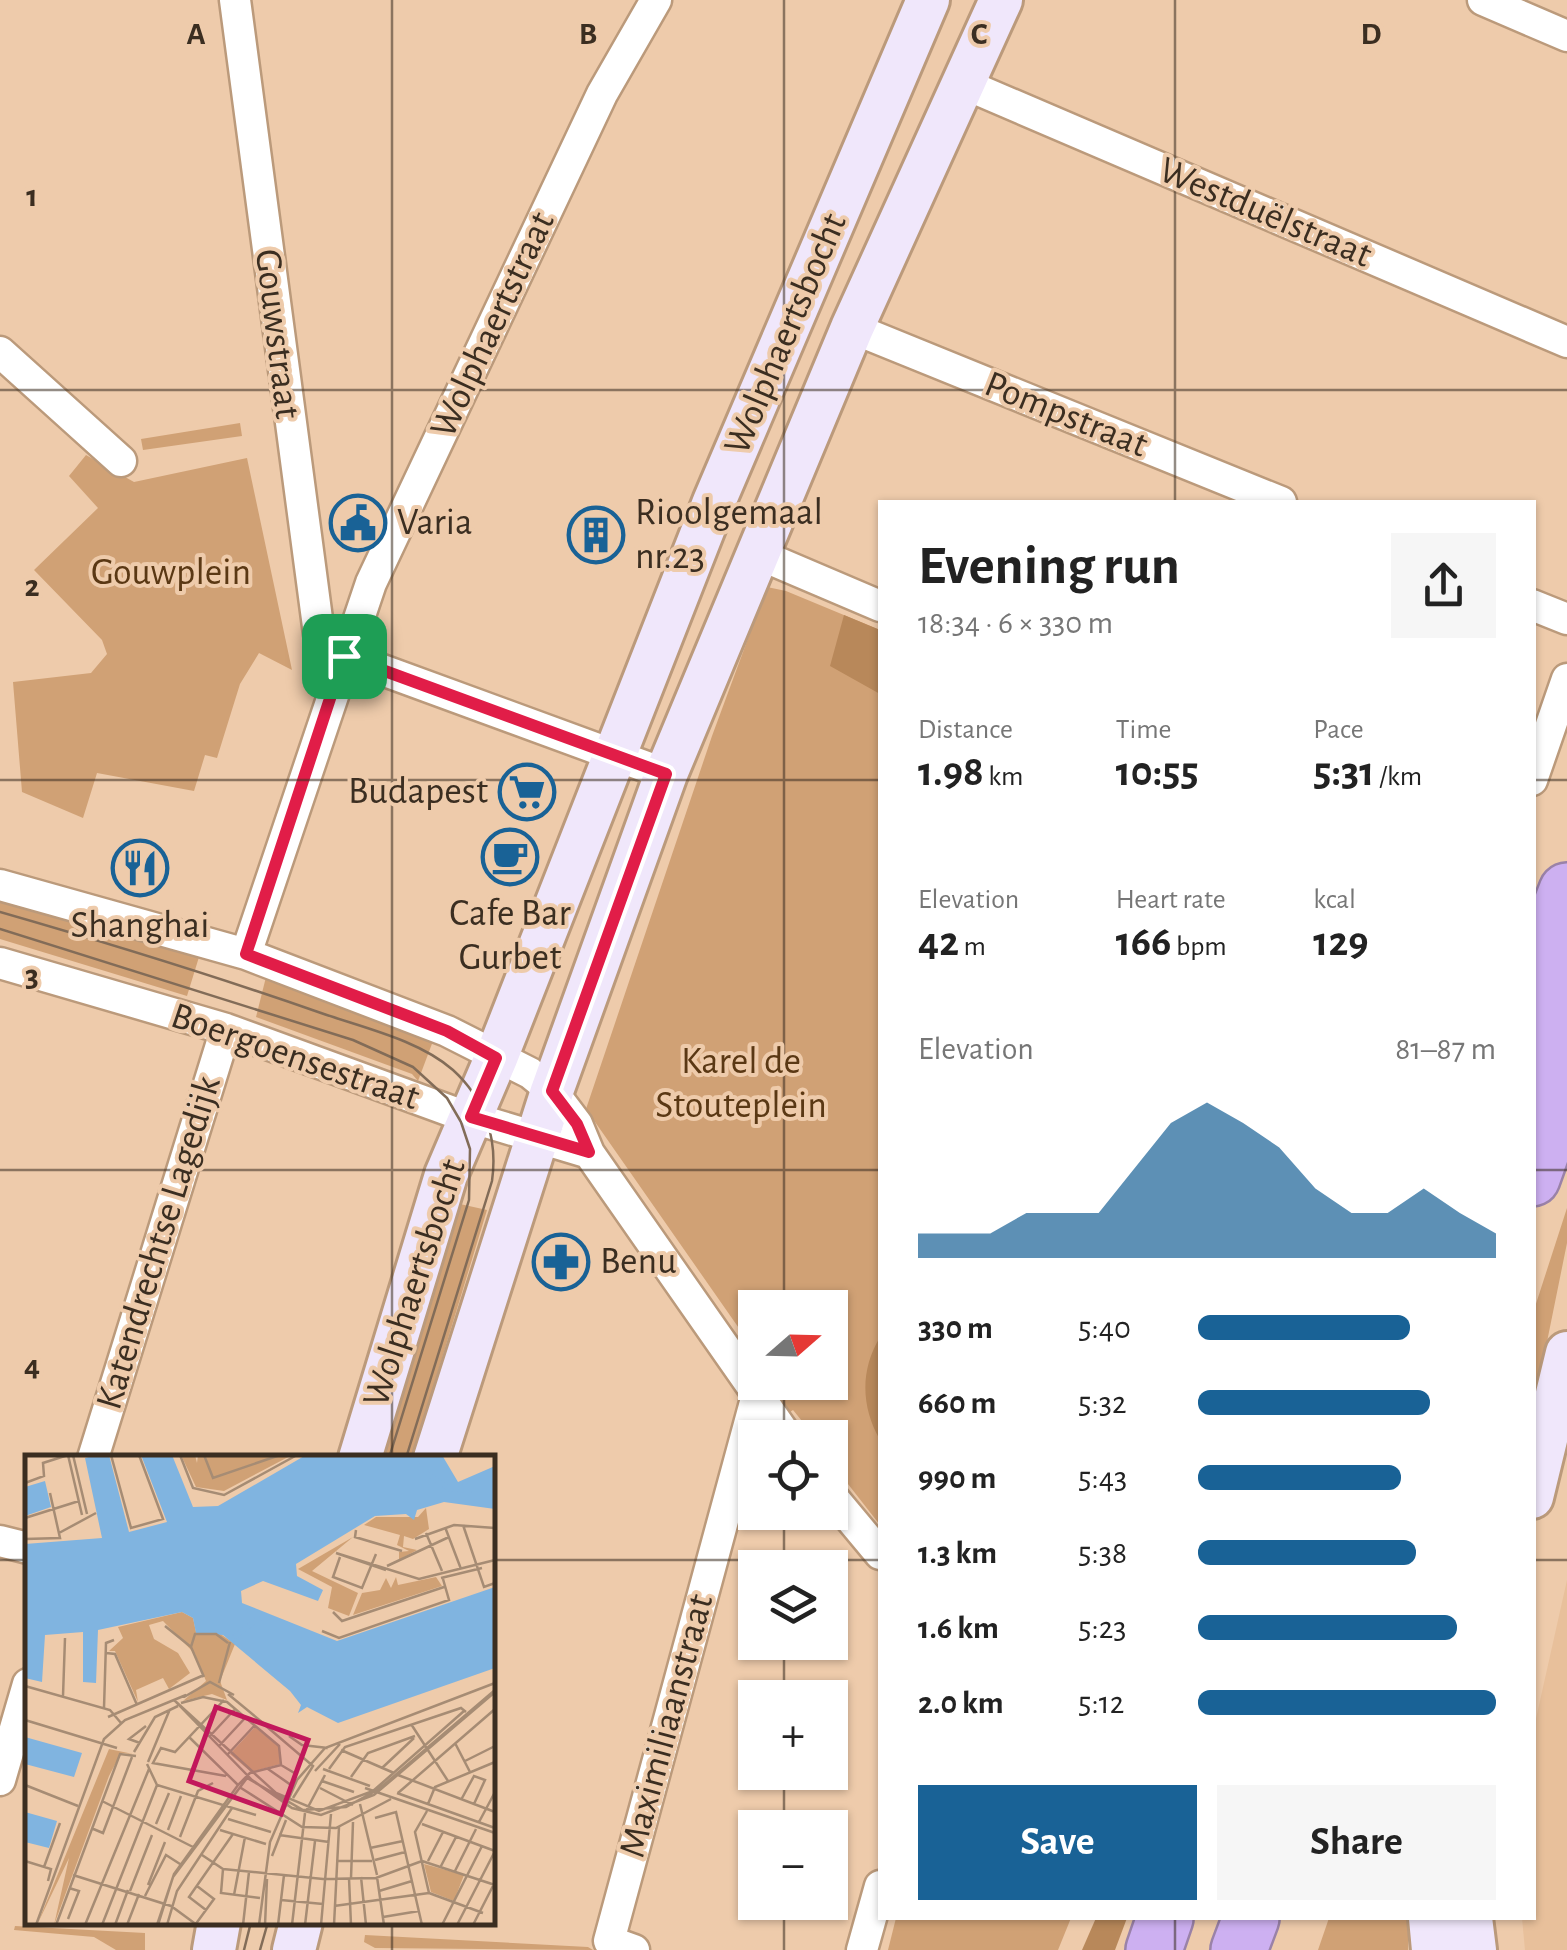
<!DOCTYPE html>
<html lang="en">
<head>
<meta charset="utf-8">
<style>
  body { margin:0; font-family:"Alegreya Sans",sans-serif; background:#f6f6f6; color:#222; height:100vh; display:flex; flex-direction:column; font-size:38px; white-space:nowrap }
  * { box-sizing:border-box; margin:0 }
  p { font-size:32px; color:#767676 }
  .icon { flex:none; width:55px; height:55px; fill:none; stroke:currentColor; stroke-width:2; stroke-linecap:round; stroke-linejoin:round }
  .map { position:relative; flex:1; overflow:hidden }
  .side { position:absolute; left:878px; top:500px; width:658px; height:1420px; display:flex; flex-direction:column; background:#fff; border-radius:0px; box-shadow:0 2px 8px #0004 }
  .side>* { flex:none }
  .needle { width:65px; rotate:70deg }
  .buttons { position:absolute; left:738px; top:1290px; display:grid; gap:20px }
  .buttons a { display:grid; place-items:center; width:110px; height:110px; border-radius:0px; background:#fff; box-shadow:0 2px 8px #0004; font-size:50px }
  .pin { position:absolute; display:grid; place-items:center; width:85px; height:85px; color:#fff; margin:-42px; border-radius:20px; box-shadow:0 5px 15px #0006 }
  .round { display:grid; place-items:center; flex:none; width:105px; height:105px; border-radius:0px; background:#f6f6f6 }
  .headline { display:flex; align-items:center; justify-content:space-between; height:170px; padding:0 40px }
  h1 { font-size:55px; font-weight:700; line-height:75px }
  .metrics { display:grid; grid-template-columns:repeat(3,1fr); gap:15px; height:170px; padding:10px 40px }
  .metrics div { display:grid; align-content:center }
  .metrics b { font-size:42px; font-weight:700 }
  .metrics small { font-size:28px; font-weight:400 }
  .metrics p { font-size:28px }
  .chart { height:280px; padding:20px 40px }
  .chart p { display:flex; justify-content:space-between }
  .chart svg { width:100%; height:180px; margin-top:10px; fill:#196296; opacity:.7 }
  .cta { display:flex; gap:20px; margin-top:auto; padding:20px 40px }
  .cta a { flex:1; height:115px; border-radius:0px; background:#196296; color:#fff; font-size:40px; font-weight:700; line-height:115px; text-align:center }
  .cta a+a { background:#f6f6f6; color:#222 }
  ul { padding:0 40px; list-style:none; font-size:32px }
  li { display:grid; grid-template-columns:160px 120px 1fr; align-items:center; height:75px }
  li i { height:25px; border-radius:12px; background:#196296 }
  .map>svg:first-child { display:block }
</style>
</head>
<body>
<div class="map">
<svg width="1567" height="1950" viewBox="0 0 1567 1950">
  <rect width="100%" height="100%" fill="#eecbab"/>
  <path fill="#e8c09b" d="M1567,1580V1950H1525L1522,1918H1532L1533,1732Z"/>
  <path fill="#d0a175" d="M240,423L242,436L143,450L141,439Z
    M86,455L134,482L247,458L292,670L259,653L240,684L217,758L205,755L194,791L97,773L83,818L22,792L13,682L91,673L107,654L102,640L34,570L98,508L69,476Z
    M767,587L786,591L880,630V1525L830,1461V1438L815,1437L793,1410L787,1414L764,1383L830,1382V1308H755V1369L735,1341L743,1334L586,1109L712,736Z
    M0,898L199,957L187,996L0,939Z
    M266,977L433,1041L418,1081L412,1074L256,1017Z
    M460,1204L487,1210L412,1457L377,1458Z
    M1567,1208V1243L1533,1411V1313Z
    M896,1918H1071L1058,1950H888Z
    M1329,1918H1408V1950H1318Z
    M15,1926L145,1933V1950H116L94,1937L14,1930Z
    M365,1935L588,1947L593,1950L375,1948L364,1942Z"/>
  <path fill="#b8885a" d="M844,615L880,630V694L830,666Z
    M880,1337V1440C861,1407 860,1370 880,1337Z
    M1096,1918H1127L1115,1950H1082Z"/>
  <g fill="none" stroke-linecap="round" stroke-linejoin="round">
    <g stroke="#bb9a7b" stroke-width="35">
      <path id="street" d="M235,0L319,634L344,656L666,774
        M1483,0L1567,36
        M962,83L1567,342
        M852,328L1281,502
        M0,352L121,461
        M758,554L880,606
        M1532,605L1567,619
        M1532,780L1567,679
        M0,885L246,954L447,1031L530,1073L552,1091L577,1124L589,1153L788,1438
        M246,954L371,583L602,94L656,0
        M0,963L226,1029L456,1113L589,1153
        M93,1458L226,1029
        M830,1494L880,1554
        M0,1541L28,1548
        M0,1780L28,1684
        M634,1950L609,1941L757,1395
        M862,1950L880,1886"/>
    </g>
    <g stroke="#bb9a7b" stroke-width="48">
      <path id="secondary" d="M360,1458L446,1175L496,1058L714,502L928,0
        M435,1458L552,1091L666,774L852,328L1001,0
        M1532,1497L1567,1353
        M1430,1918L1433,1950
        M1471,1918L1475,1950
        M214,1950L219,1922
        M294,1950L301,1922"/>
    </g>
    <g stroke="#9a82a8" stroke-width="60">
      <path id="highway" d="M1532,981L1567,891
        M1534,1083L1567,994
        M1532,1178L1547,1136L1567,1049
        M1154,1950L1165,1918
        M1239,1950L1251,1918"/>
    </g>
    <use href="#street" stroke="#fff" stroke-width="30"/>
    <use href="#secondary" stroke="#f0e7fb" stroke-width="42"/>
    <use href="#highway" stroke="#cdb0f1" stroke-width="55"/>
    <path stroke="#826c58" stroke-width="2.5" d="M0,912C108,943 215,976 321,1013C364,1028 419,1040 453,1070C485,1099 498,1139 492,1181L406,1458
      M0,929L353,1040L413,1067L447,1098L461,1122L470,1149L469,1200L389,1458
      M244,1950L251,1922
      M260,1950L268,1922"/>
  </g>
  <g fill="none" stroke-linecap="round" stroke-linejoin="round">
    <g stroke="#fff" stroke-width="20">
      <path id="route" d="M344,656L666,774L552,1091L577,1124L589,1152L471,1117L496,1058L447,1031L246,954Z"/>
    </g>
    <use href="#route" stroke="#e11d48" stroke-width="12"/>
  </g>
  <path fill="none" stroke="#3b2e21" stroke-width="2.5" stroke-opacity="0.55" d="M392,0V1458M784,0V1308M1175,0V502M0,390H1567M0,780H880M1532,780H1567M0,1170H880M1532,1170H1567M784,1382V1438M784,1512V1568M0,1560H28M492,1560H880M1532,1560H1567M784,1642V1698M784,1772V1828M784,1902V1950M1175,1918V1950M392,1922V1950"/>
  <defs>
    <g id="civic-ring" transform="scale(2.875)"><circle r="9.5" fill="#eecbab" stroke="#196296" stroke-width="1.5"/><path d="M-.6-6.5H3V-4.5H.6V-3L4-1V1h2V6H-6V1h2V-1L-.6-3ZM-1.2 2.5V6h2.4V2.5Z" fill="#196296"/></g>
    <g id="building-ring" transform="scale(2.875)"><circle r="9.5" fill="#eecbab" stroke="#196296" stroke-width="1.5"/><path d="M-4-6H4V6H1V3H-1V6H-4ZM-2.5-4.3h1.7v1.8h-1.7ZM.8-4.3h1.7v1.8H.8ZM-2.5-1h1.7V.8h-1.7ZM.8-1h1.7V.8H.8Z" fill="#196296"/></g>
    <g id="supermarket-ring" transform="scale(2.875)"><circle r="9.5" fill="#eecbab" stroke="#196296" stroke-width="1.5"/><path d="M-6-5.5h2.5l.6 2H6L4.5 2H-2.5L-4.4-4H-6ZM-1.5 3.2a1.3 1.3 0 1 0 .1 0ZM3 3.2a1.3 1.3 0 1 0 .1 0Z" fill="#196296"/></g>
    <g id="cafe-ring" transform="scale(2.875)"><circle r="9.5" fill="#eecbab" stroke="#196296" stroke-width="1.5"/><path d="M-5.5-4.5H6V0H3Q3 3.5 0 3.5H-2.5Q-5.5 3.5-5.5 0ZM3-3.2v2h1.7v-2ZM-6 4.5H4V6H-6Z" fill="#196296"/></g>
    <g id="restaurant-ring" transform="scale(2.875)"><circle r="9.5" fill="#eecbab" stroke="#196296" stroke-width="1.5"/><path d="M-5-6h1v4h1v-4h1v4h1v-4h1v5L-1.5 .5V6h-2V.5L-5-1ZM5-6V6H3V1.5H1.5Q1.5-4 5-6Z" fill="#196296"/></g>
    <g id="pharmacy-ring" transform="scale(2.875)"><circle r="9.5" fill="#eecbab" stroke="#196296" stroke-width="1.5"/><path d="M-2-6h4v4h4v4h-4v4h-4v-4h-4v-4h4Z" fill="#196296"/></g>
  </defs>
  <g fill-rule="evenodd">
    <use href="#civic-ring" x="358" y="523"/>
    <use href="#building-ring" x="596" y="535"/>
    <use href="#supermarket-ring" x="527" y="792"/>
    <use href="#cafe-ring" x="510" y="857"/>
    <use href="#restaurant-ring" x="140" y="868"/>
    <use href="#pharmacy-ring" x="561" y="1262"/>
  </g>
  <g text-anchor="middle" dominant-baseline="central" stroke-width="8" stroke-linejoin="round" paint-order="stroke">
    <g font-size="38" fill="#3b2e21" stroke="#eecbab">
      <text transform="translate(1265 213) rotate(23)">Westduëlstraat</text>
      <text transform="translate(493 325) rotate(-65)">Wolphaertstraat</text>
      <text transform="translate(277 334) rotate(83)">Gouwstraat</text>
      <text transform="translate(786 334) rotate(-67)">Wolphaertsbocht</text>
      <text transform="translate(1066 415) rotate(22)">Pompstraat</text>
      <text transform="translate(295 1057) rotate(19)">Boergoensestraat</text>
      <text transform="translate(159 1243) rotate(-73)">Katendrechtse Lagedijk</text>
      <text transform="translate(415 1283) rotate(-72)">Wolphaertsbocht</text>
      <text transform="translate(667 1726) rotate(-75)">Maximiliaanstraat</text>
    </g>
    <g font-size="38" fill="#3b2e21" stroke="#eecbab" text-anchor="start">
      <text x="635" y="513">Rioolgemaal<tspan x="635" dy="44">nr.23</tspan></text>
      <text x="397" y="523">Varia</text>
      <text x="488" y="792" text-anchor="end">Budapest</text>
      <text x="510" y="914" text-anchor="middle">Cafe Bar<tspan x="510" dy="44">Gurbet</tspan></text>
      <text x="140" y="926" text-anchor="middle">Shanghai</text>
      <text x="600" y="1262">Benu</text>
    </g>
    <g font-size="38" fill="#5a3814" stroke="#eecbab">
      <text x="171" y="573">Gouwplein</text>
      <text x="741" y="1062">Karel de<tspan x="741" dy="44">Stouteplein</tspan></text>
    </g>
  </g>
  <g transform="translate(25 1455)">
    <rect width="470" height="470" fill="#eecbab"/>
    <path d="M156,0H170L172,8L173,0H267L199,36L171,32ZM401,53L404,74L388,84L379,81L378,92L392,95L374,105V97L384,96L372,90L375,80L339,70L351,62H393ZM328,82L287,116L333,138L324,161L303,153L307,132L273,114ZM371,122L373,130L411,122L417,131L328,160L337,138L355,135L361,123L366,133ZM157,157L168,163L171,177L191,176L210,189L195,226L202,245L187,239L158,246L181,226L170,199L138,166L124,170L129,184L153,198L165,218L144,234L138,223L111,235L113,247L90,196H84L98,183L93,172ZM230,272L254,292L255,309L226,317L205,299ZM84,294L108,299L96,298L84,321L29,470L44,403L12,470ZM399,409L439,420L429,446L406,437Z" fill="#d0a175"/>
    <path d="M71,0H84L104,77L142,67L116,0H147L168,52L193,51L281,0H417L433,27L470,11V54L419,47L392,55L389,65L381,59L350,61L271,109L272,121L298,135L293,146L238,126L216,136L217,148L312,186L470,132V213L313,268L282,252L273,258L276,250L265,236L198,180L171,178L168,163L157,157L73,175L71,228L58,227V177L20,180L17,227L0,223V89L77,83L60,3ZM20,26L26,52L0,61V32ZM0,282L57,298L49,322L0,309ZM0,357L32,366L24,393L0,387Z" fill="#80b4e0"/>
    <path fill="none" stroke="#80b4e0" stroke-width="5" d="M394,0L401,18L425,34L443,35L439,26M209,182L235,163"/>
    <path fill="none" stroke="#a68c74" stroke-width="2.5" d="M43,0L57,60M48,0L62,59M86,0L106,73L138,64L114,0M155,0L168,33L199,40L272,0M179,0L188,23L255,0M0,28L19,21L18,8L43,0M0,63L54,46M438,70L459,132L470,128M420,72L436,114M331,75L330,82L377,96M34,78L71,58M401,78L417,116M0,84L35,83L25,38M390,84L429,70L470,73M315,102L308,122L337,133L351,99M362,111L424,82M361,115L311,98L394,124L470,105M416,123L457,113M308,157L317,166L419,132M140,171L166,192M297,176L314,183L424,145L418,124M81,198L90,199L112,250M179,222L166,192L170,179H191L203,188M194,228L205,187M0,231L85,255L96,268M203,239L238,268M38,241L40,183M159,242L185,227L209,240M199,245L150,297L136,293L128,308L201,321M156,248L178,242L202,247L254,291L256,310M79,253L81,188L89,185M439,256L348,336L294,356L251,338L149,245L227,325L267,353L296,360L349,340L470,237M83,262L179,220M0,265L92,293M234,265L288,311L268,343M386,269L423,326M185,281L211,253M264,281L277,290L303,293M164,282L213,330M115,288L104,284L121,271M430,288L445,317M194,291L221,262M316,295L369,318M109,297L130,262L153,251M203,299L230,270M440,306L470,291M123,307L145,254M122,309L132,330L231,360M357,313L389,283M243,314L266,330L271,319L256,310M298,314L345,331M304,314L320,292L436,253L441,257M290,316L315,289M373,320L470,357M326,322L343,298L390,281M297,326L329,337M0,330L53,351M216,333L277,372L311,373L366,344M295,333L328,350M340,333L470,378M372,338L470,373M373,338L470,254M436,345L449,321L460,325L449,349M77,346L168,392M335,349L352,420M403,349L410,332L470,307M282,354L300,320M402,356L390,377L404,438M350,363L371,357L397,470M203,364L246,377M454,367L470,337M131,369L144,338M397,369L470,396M66,373L78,378L107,302M143,375L156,341M195,375L241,389M254,380L304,387M155,382L173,336L188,328M345,393L378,386M177,400L198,414L298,424L351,423L397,406M247,401L261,365M350,405L380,397M0,406L26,414L23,426M311,406H347M397,406L470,430M403,406L418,377M416,411L431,382M19,412L35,368M198,414L196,438L235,443M430,416L451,374M48,420L146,451L172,470M336,422L341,470M352,422L359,470M324,423L326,470M326,423L328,367M123,430L140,387M105,436L127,380M354,436L387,426M404,438L458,458M209,440L220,382M120,441L141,400L155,409M256,445L298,449M309,451L404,438M181,455L164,442L208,379M358,462L394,456M43,464L54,436L44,433M11,470L79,284L100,265L161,240M31,470L95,299L111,301M60,470L124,314M77,470L132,330M90,470L103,435M102,470L114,439M132,470L149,419L213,330L225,318L256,310M133,470L148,422L222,323L278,355L321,352L354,334L470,235M142,470L152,436L207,353M170,470L189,444L172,431M218,470L224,417M234,470L245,387L272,325L300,293L470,228M240,470L242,424M253,470L259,420M267,470L280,358M280,470L290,386M296,470L306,359M309,470L314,372M417,470L457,391M432,470L470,396M448,470L470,427"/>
    <path fill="#c2185b" fill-opacity="0.15" stroke="#c2185b" stroke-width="5" d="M191,252L283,285L256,359L164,326Z"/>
    <rect width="470" height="470" fill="none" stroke="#3b2e21" stroke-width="5"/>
  </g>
  <g font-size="32" text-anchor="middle" font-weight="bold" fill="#3b2e21" stroke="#eecbab" stroke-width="8" stroke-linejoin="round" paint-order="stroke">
    <text x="196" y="44">A</text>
    <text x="588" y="44">B</text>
    <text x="979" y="44">C</text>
    <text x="1371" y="44">D</text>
    <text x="32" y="206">1</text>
    <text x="32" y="596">2</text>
    <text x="32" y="986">3</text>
    <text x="32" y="1376">4</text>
  </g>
</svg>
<div class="buttons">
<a><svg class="needle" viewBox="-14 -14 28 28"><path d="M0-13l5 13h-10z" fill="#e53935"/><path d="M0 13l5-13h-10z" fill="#767676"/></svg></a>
<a><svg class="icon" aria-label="locate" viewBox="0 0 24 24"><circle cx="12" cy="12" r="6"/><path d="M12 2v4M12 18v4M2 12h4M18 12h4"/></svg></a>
<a><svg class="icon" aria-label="layers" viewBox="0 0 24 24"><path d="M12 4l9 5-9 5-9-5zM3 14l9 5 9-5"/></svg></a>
<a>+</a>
<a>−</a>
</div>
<div class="pin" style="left:344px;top:656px;background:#1e9e55"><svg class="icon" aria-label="arrive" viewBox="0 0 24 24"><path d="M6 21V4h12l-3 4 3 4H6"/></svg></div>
<section class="side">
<div class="headline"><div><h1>Evening run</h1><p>18:34 · 6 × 330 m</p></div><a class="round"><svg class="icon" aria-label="share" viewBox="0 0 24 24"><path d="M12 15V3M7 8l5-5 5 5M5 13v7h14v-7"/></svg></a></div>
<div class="metrics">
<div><p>Distance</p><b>1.98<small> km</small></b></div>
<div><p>Time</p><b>10:55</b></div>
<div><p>Pace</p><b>5:31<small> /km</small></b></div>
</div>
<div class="metrics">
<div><p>Elevation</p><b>42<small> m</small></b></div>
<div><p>Heart rate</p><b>166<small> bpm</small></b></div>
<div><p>kcal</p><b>129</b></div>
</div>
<div class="chart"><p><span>Elevation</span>81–87 m</p>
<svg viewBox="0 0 160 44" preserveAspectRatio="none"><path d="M0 44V38L10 38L20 38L30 33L40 33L50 33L60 22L70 11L80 6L90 11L100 17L110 27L120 33L130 33L140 27L150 33L160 38V44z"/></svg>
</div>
<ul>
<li><b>330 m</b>5:40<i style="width:71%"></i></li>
<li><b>660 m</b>5:32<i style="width:78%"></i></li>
<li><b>990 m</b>5:43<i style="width:68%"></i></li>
<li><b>1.3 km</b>5:38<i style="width:73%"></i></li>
<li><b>1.6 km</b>5:23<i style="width:87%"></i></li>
<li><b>2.0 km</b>5:12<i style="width:100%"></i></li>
</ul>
<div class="cta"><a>Save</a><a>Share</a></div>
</section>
</div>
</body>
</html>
